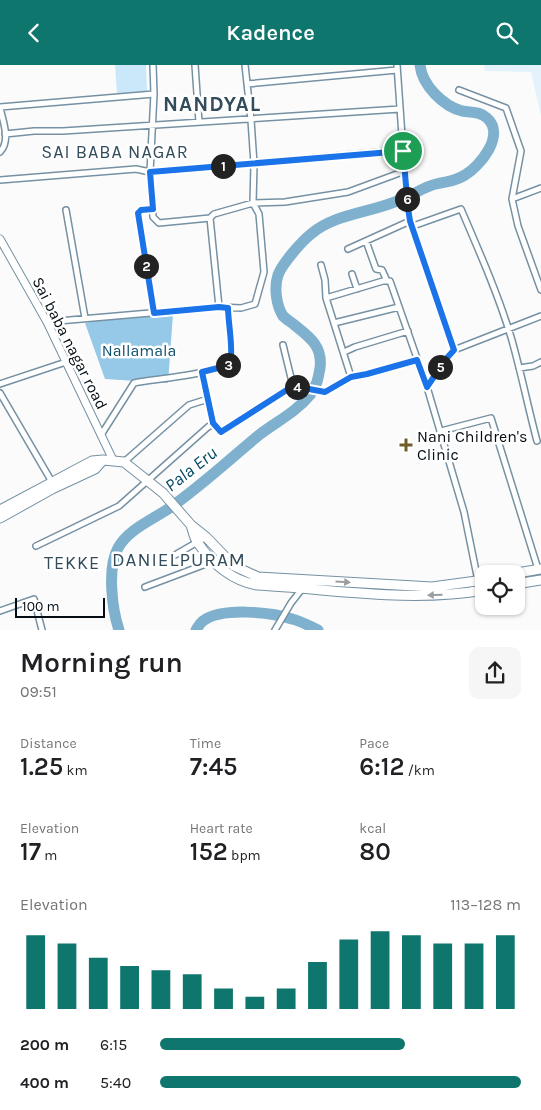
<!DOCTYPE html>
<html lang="en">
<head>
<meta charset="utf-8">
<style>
  body { margin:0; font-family:Karla,sans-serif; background:#f6f6f6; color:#202124; height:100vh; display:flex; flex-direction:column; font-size:19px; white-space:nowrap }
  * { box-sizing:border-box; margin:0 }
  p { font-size:16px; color:#757577 }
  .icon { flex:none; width:28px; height:28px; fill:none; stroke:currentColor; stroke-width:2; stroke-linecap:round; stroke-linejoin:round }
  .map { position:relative; height:565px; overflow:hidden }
  .panel { display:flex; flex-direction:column; background:#fff; flex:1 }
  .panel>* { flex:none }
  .tools { position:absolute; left:475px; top:500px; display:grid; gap:10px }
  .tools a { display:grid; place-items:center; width:50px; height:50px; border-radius:10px; background:#fff; box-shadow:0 1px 4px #0004; font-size:25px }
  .scale { position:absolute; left:15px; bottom:12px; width:90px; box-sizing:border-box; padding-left:5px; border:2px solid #040d13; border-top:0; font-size:14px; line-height:18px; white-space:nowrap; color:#040d13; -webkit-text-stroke:4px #fff; paint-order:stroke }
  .pin { position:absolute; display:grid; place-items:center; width:42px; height:42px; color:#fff; margin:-21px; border:2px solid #fff; border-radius:50%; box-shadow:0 1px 5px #0007 }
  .km { position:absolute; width:25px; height:25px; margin:-12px; border-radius:50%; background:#222; color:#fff; font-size:14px; line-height:25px; text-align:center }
  .round { display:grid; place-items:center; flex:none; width:52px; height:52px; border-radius:10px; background:#f6f6f6 }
  .overview { display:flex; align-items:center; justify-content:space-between; height:85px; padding:0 20px }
  h1 { font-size:28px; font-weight:600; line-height:38px }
  .stats { display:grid; grid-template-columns:repeat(3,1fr); gap:8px; height:85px; padding:5px 20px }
  .stats div { display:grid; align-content:center }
  .stats b { font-size:25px; font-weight:600 }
  .stats small { font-size:14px; font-weight:400 }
  .stats p { font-size:14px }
  .chart { height:140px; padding:10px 20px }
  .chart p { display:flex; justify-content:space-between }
  .chart svg { width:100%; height:90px; margin-top:5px; stroke:#0f766e; stroke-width:6 }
  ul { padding:0 20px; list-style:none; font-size:16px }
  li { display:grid; grid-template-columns:80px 60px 1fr; align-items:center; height:38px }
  li i { height:12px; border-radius:6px; background:#0f766e }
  header { display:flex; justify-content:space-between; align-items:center; height:65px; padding:0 20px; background:#0f766e; color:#fff; font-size:22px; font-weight:600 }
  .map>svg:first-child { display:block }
</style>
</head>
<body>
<header><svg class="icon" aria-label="back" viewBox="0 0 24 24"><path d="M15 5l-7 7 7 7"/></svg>Kadence<svg class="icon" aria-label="search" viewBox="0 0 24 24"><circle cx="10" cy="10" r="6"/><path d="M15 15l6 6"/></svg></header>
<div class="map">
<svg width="541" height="565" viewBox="0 0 541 565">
  <rect width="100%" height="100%" fill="#fbfbfb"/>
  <path fill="#e3f2fb" d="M484,0H541V51L531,7L485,6Z"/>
  <path fill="#cbe8fa" d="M115,0H146L147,26L117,29Z"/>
  <path fill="#96c8e7" d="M173,249L168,318L105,314L85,258L107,254Z"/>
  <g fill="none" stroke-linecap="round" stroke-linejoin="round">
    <path stroke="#7fb1cf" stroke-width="11" d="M411,130C419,126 427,121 436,119C448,116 454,117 465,110C480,101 506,70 487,53C479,46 472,48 462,46C443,41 422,20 420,0
      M119,565C112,544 107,503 118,483C128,464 154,454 171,442C202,420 230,394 259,370C276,357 296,347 310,330C317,321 318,314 320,303C323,280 308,271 292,258C289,256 285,253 283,251C276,240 274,222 278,210C282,199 301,177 311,169C336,148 372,148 402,134
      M196,565C198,562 200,558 203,556C221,542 272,547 292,554C301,556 309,561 318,565"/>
    <g stroke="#7691a3" stroke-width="8">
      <path id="street" d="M153,0L154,29L150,107L153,152L159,158L210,153L214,149L253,138L285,137L348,127L405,106
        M195,0L199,57
        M397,0L403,85
        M247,19L397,5
        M459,25L506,43L521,86L512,134
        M0,42L154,29
        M0,43C3,56 11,76 0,87
        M5,69L34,66H63L400,44
        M0,115L136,104L150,107L403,85L406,125L410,156L454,285L445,294L427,322L464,447L478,516
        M541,123L512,134L518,161L541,225
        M153,144L141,145L138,148L154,248
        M66,145L85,253
        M210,153L219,242
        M413,161L461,144C479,186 498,229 511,272C521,307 528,342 537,376
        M366,176L376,204L382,205L387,216
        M348,184L410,156
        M321,200L325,215L326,233L351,312
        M352,209L357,224
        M326,233L383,216H390L427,322
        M47,257L219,242L241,243L255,239L264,207L259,149L253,138L254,99L251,55L245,0
        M334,258L399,242
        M283,280L293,321L325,327L351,312L367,309L417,295
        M454,285L541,251
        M344,287L355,282L408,266
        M519,303L533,301L541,297
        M0,319L66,297
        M0,328L52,417
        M213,359L221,367L293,321
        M441,366L491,353L538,504
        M101,370L134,318C155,314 214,309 230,298C234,287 228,257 228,243
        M124,397L189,340L208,334
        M36,481L119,441L208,362L213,359L202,307
        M175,490L206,472
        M145,522L214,496L222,490
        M0,546L34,534L42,565
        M275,565L291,538L302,524"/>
    </g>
    <g stroke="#7691a3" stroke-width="9">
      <path id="secondary" d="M0,174L47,257L113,395"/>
    </g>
    <g stroke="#7691a3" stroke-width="11">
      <path id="highway" d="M0,445L92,396L103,395L124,397L163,428L191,460L206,472L234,501L258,512L432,522L484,515
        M0,453L52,424L95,404L103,395
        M191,460C193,466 194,473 198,478C212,499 233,516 257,520C333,524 409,538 484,525
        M511,509L541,504
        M516,519L541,515"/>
    </g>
    <use href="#street" stroke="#fff" stroke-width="5"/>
    <use href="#secondary" stroke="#fff" stroke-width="7"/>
    <use href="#highway" stroke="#fff" stroke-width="9"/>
  </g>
  <defs><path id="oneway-solid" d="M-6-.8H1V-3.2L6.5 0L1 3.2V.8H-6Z" transform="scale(1.25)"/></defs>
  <g fill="#9b9ea1">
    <use href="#oneway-solid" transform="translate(343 517) rotate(4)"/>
    <use href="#oneway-solid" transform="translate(435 530) rotate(178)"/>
  </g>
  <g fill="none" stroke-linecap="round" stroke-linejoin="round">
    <g stroke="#fff" stroke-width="10">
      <path id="route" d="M403,86L408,143L410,156L454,285L446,294L427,322L417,295L367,309L351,312L325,327L293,321L221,367L213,358L202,307L226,301L230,298C234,287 228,257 228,243L219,242L154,248L138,148L141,145L153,144L150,107Z"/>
    </g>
    <use href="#route" stroke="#1a73e8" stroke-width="6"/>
  </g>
  <path fill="#705b2a" stroke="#fff" stroke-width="2" d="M403.5 372.5h5v5h5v5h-5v5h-5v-5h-5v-5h5z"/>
  <g text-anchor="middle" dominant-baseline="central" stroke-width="5" stroke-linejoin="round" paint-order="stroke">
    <g font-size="16" fill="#040d13" stroke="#fff">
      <text transform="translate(70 278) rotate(63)">Sai baba nagar road</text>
    </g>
    <g font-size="16" fill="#104f6d" stroke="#fff">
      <text x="139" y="285">Nallamala</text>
    </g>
    <g font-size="16" fill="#040d13" stroke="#fff" text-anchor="start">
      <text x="417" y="371">Nani Children's<tspan x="417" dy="18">Clinic</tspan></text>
    </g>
    <g font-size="18" letter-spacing="1" fill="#324c5b" stroke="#fff">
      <text x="115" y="87">SAI BABA NAGAR</text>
      <text x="72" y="498">TEKKE</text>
    </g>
    <g font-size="18" font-style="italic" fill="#024664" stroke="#fff">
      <text transform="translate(191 404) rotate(-38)">Pala Eru</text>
    </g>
    <g font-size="19" letter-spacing="1" fill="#324c5b" stroke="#fff">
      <text x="179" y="495">DANIELPURAM</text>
    </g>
    <g font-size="21" font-weight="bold" letter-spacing="1" fill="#324c5b" stroke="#fff">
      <text x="212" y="39">NANDYAL</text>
    </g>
  </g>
</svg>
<div class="tools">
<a><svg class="icon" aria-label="locate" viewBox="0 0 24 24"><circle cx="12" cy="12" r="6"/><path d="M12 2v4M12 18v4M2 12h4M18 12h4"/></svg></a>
</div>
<div class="scale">100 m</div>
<div class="pin" style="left:403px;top:86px;background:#1e9e55"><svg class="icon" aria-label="arrive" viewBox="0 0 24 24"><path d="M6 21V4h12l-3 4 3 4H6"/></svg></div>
<b class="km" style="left:223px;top:101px">1</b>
<b class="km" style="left:146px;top:201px">2</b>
<b class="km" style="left:228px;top:300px">3</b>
<b class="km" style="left:297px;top:322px">4</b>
<b class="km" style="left:440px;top:302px">5</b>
<b class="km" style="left:407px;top:134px">6</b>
</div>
<section class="panel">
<div class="overview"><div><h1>Morning run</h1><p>09:51</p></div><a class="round"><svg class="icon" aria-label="share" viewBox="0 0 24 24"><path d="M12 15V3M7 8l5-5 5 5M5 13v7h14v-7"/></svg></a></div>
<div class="stats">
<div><p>Distance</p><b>1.25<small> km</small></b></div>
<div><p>Time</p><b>7:45</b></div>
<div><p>Pace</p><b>6:12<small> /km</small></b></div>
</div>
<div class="stats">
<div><p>Elevation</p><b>17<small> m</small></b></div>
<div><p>Heart rate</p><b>152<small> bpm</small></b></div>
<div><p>kcal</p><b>80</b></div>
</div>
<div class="chart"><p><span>Elevation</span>113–128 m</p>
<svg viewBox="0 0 160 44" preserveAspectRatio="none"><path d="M5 44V8M15 44V12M25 44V19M35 44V23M45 44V25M55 44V27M65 44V34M75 44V38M85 44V34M95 44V21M105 44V10M115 44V6M125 44V8M135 44V12M145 44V12M155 44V8"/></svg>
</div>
<ul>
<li><b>200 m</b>6:15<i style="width:68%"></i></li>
<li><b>400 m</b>5:40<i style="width:100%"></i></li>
</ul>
</section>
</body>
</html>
